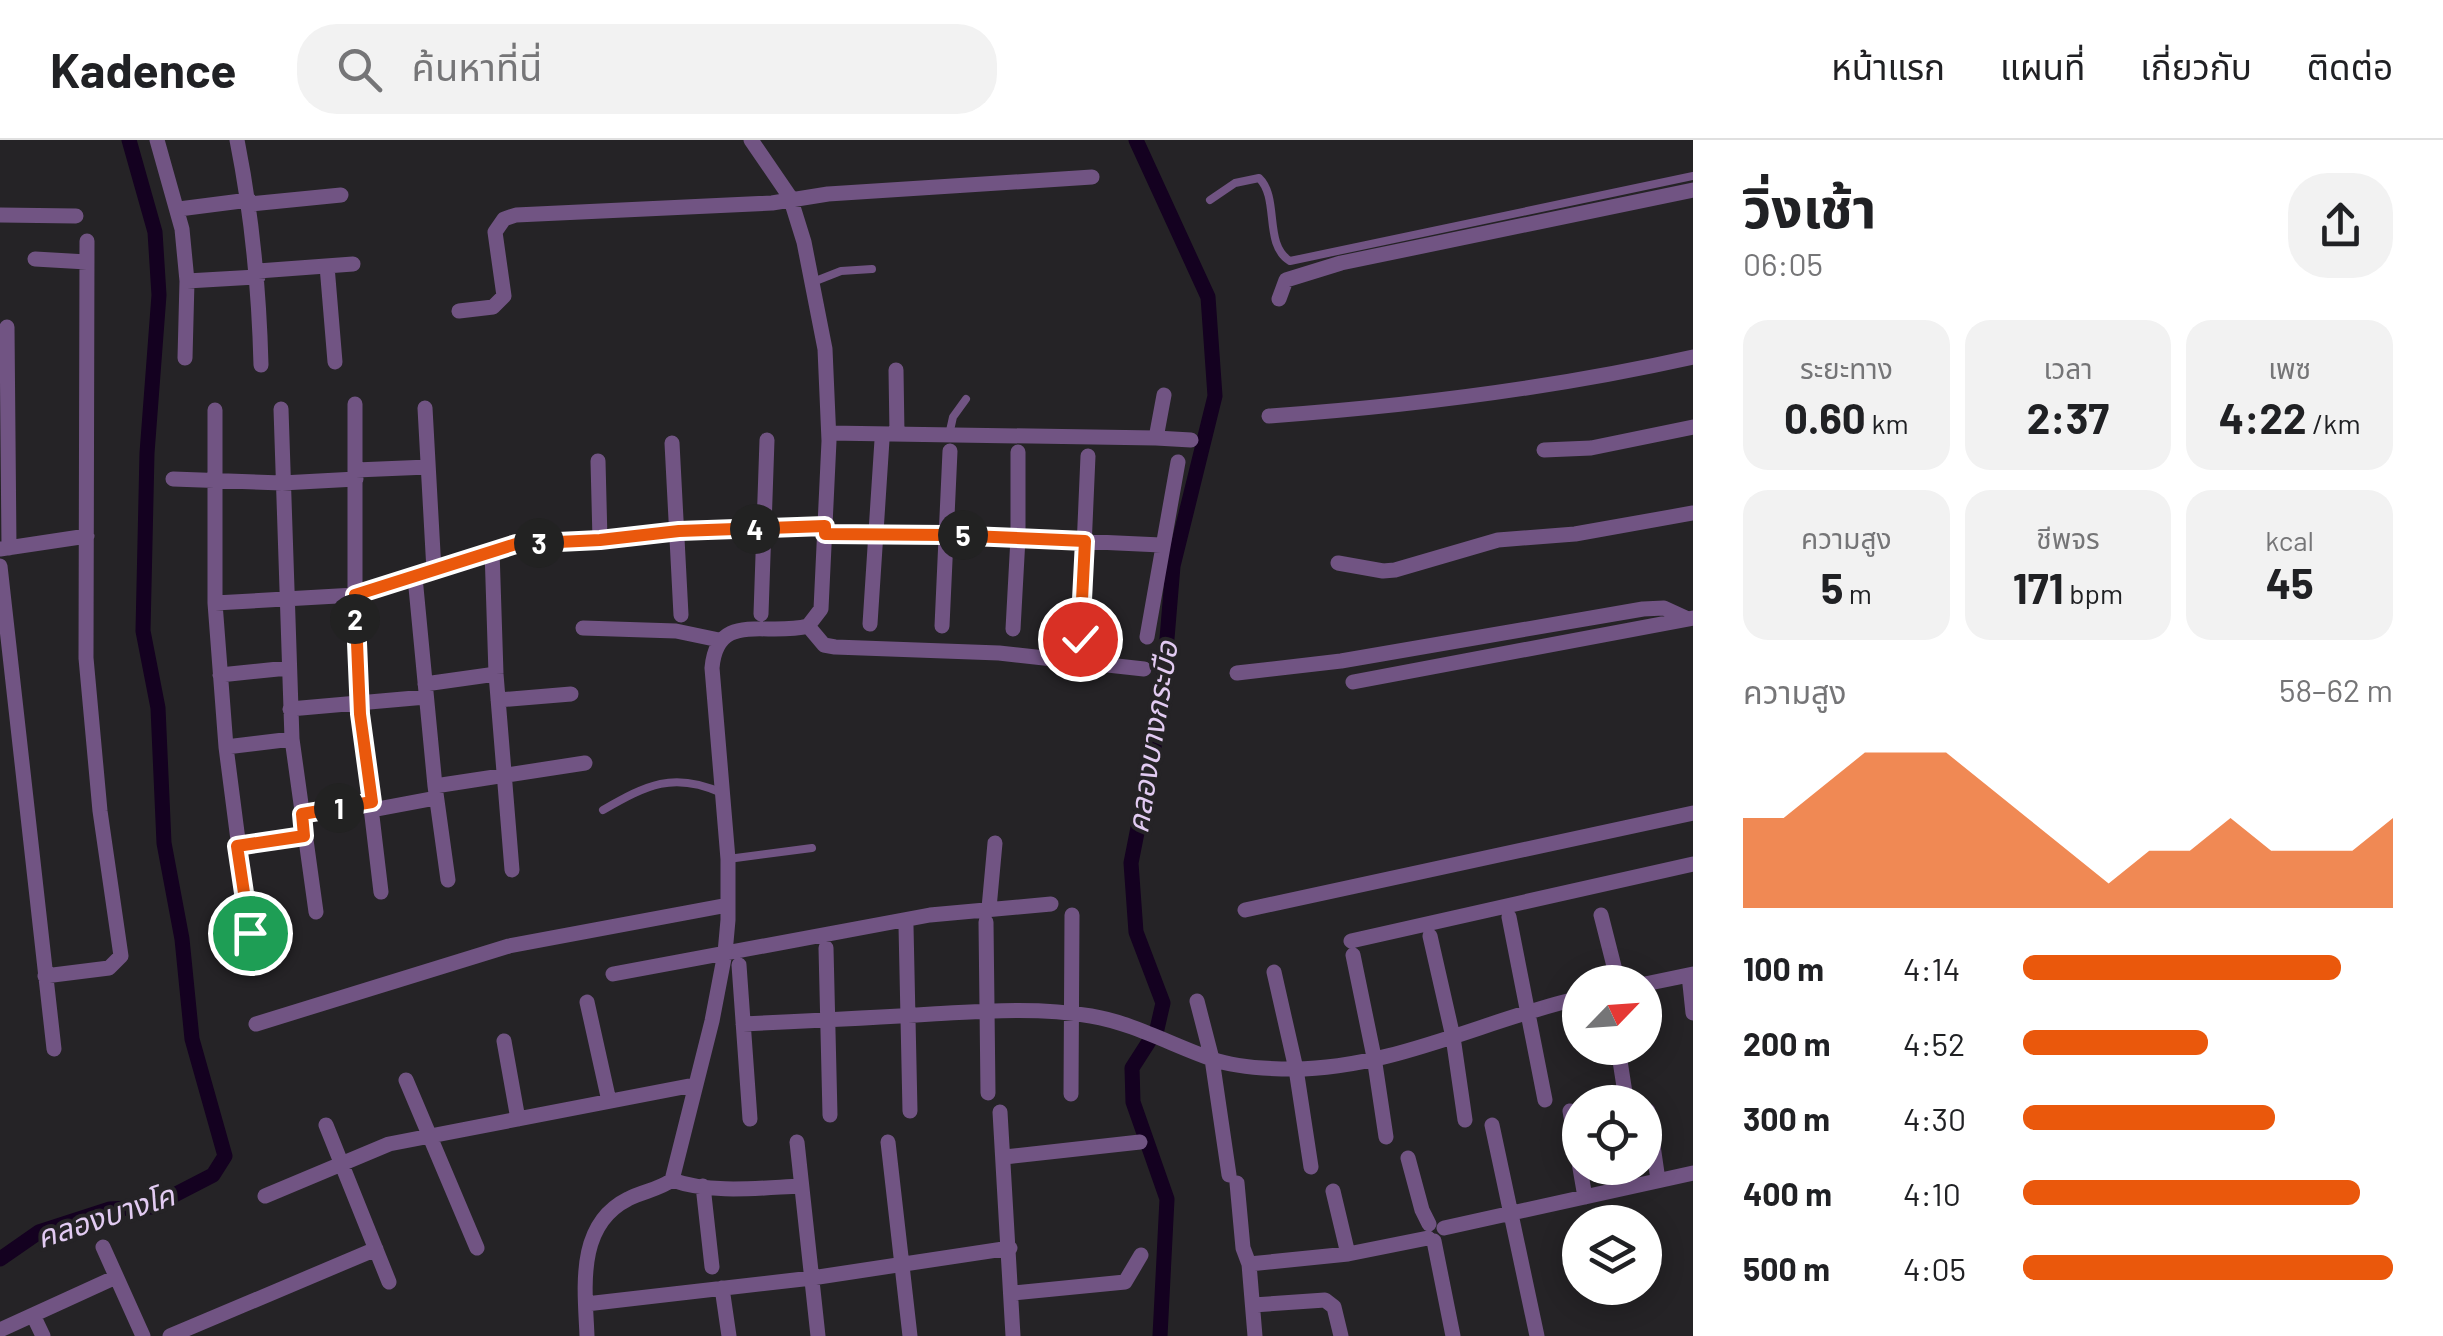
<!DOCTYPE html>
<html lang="th">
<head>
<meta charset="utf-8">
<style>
  body { margin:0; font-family:Barlow,"Noto Sans Thai",sans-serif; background:#f2f2f2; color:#202124; height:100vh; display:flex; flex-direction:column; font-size:38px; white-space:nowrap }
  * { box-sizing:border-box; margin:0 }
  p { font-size:32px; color:#757577 }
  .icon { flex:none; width:55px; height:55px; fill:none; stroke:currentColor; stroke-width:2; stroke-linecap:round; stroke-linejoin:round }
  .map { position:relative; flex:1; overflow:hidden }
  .sheet { display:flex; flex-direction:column; background:#fff; width:750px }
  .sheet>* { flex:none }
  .needle { width:65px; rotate:65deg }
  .buttons { position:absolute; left:1562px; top:825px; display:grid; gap:20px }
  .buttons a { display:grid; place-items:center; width:100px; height:100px; border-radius:50%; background:#fff; box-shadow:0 5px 25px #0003; font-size:50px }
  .pin { position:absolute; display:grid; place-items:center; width:85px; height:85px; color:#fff; margin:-42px; border:5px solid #fff; border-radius:50%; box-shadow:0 2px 10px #0007 }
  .km { position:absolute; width:50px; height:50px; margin:-25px; border-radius:50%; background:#222; color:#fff; font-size:28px; line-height:50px; text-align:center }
  .round { display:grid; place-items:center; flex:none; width:105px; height:105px; border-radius:40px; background:#f2f2f2 }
  .overview { display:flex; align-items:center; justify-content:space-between; height:170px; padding:0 50px }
  h1 { font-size:55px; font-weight:700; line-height:75px }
  .metrics { display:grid; grid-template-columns:repeat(3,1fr); gap:15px; height:170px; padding:10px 50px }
  .metrics div { display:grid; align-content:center; border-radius:25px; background:#f2f2f2; text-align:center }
  .metrics b { font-size:42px; font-weight:700 }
  .metrics small { font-size:28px; font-weight:400 }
  .metrics p { font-size:28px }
  .chart { height:280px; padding:20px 50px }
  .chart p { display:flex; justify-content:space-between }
  .chart svg { width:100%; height:180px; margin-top:10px; fill:#ea580c; opacity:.7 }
  ul { padding:0 50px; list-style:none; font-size:32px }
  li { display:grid; grid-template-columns:160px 120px 1fr; align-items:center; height:75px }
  li i { height:25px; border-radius:12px; background:#ea580c }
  header { display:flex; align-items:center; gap:60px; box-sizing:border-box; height:140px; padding:0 50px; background:#fff; border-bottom:2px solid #e0e0e0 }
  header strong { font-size:48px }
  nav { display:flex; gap:55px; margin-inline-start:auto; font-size:35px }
  .search { width:700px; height:90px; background:#f2f2f2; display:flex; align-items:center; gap:25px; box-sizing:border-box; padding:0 35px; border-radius:40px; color:#757577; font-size:38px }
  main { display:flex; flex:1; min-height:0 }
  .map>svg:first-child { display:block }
</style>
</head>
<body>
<header>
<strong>Kadence</strong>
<div class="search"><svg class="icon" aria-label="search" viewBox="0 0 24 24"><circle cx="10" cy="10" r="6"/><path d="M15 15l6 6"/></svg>ค้นหาที่นี่</div>
<nav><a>หน้าแรก</a><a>แผนที่</a><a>เกี่ยวกับ</a><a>ติดต่อ</a></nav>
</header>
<main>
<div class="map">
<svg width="1693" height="1196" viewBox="0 0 1693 1196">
  <rect width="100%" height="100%" fill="#252326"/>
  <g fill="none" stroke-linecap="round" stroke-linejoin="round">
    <path stroke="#140120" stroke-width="15" d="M1136,0L1208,157L1215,256L1173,426L1161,571L1131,723L1136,792L1163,863L1157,889L1132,928L1133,962L1167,1059L1160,1196
      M0,1119L39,1092L110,1069L151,1067L213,1035L225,1016L192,899L182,799L164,703L158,568L143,491L147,313L159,155L155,92L129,0"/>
    <path stroke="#715483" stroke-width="8" d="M1210,60L1235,43L1259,38C1280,58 1263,105 1290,121L1693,36
      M813,142L841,131L872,129
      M949,295L953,277L966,259
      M603,670C647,645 673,631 722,653
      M728,719L812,708"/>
    <path stroke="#715483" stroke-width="15" d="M157,0L182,89L187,141L185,218
      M237,0C252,75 259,148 261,225
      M250,64L341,55
      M179,69L249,60
      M0,75L76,76
      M35,119L87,122
      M327,126L335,222
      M258,131L353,124
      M187,141L258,137
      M1279,159L1286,140L1341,123L1693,50
      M459,171L493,167L504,156L495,92L504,79L516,75L772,63L828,54L1092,37
      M7,187L9,408
      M896,230L897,294
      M355,264V482L360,575L381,752
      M425,268L434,431
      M281,269L292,599L316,772
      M215,270V463L226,607L250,793
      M1269,276C1411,266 1554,248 1693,217
      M829,293L1156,298L1164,255
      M1156,298L1191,300
      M672,303L681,475
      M1544,310L1591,308L1693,287
      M598,321L600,400
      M356,330L428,327
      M173,339L282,343L356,339
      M825,394L946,395L1161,405
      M0,409L87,396
      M492,410L496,534L512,730
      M1338,423L1383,431L1395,430L1498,400L1575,394L1693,373
      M0,426L54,909
      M415,437L435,646L448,740
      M215,463L355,455L516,403L600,400L679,391L825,386
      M761,474L767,300
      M870,484L882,300
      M808,486L824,505L835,507L999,513L1144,529
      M942,486L950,311
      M583,488L676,491L719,500
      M1013,489L1018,398V312
      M1147,497L1178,322
      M1080,499L1088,316
      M1237,533L1341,521L1643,469L1664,468L1688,479
      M220,535L288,528
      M1353,542L1693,478
      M425,544L496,534
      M498,560L571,554
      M290,569L426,557
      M226,607L292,599
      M435,646L585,623
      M372,670L436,658
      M301,674L372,662
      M237,706L305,696
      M989,768L995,703
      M1245,770L1693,673
      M1601,775L1618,842
      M1509,777L1545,960
      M986,782L988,953
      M906,786L910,971
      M1430,796L1453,897L1465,980
      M1351,801L1693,724
      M826,808L830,975
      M1353,815L1374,917L1386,997
      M739,825L750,979
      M1274,832L1296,929L1311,1027
      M613,834L930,775L1051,764
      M1689,835L1693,873
      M45,836L109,828L121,816L100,671L86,518L87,101
      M1645,844L1693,834
      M1197,861L1212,919L1229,1035
      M587,862L609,961
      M256,884L509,806L728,765
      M743,884C806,881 869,878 932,874C984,871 1040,867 1091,876C1133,883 1172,905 1212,919C1237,928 1268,929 1294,929C1391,929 1487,879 1580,858
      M504,901L518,979
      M1618,908L1625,953
      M406,940L477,1108
      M1071,954L1072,775
      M1570,971L1585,1057
      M1648,971L1658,1040
      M1000,972L1013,1196
      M326,985L389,1142
      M1492,985L1537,1196
      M797,1002L818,1196
      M888,1002L910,1196
      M1005,1017L1140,1002
      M1408,1018L1422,1070L1429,1084
      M672,1040C711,1054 759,1048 800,1046
      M1237,1043L1243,1108L1249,1124L1348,1114L1428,1098
      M703,1046L712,1127
      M1333,1051L1348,1114
      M265,1056L389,1004L694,945
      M1444,1088L1693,1033
      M1434,1101L1453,1196
      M103,1107L143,1196
      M1249,1124L1255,1196
      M722,1148L729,1196
      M1013,1153L1125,1142L1141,1115
      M586,1164L812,1138L1010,1108
      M1253,1165L1325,1160L1334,1167L1341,1196
      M33,1175L43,1196
      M0,1190L116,1137
      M170,1196L376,1109
      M587,1196C585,1148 576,1085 628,1059C643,1051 658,1050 672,1040L712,881L725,813L728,780V719L712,528C717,470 766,497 808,486L821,469L829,301L825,209L804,102L790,57L751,0"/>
  </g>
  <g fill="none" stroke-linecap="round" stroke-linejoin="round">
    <g stroke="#fff" stroke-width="20">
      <path id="route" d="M250,793L237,706L304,696L302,674L372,662L360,574L355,455L516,404L600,400L679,391L825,386V394L946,395L1085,401L1080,499"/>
    </g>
    <use href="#route" stroke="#ea580c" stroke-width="12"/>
  </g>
  <g text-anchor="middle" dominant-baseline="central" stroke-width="8" stroke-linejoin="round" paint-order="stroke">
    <g font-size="30" font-style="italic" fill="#e2cbf2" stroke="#252326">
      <text transform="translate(1151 597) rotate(-81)">คลองบางกระบือ</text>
      <text transform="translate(105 1075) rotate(-18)">คลองบางโค</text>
    </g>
  </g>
</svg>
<div class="buttons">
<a><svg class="needle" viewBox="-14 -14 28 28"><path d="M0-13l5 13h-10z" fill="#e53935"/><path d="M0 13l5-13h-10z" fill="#757577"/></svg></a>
<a><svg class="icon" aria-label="locate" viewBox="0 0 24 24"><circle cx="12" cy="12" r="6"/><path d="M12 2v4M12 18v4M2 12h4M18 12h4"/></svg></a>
<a><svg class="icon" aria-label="layers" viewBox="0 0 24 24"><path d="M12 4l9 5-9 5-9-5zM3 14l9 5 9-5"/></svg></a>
</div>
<div class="pin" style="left:250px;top:793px;background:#1e9e55"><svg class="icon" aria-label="arrive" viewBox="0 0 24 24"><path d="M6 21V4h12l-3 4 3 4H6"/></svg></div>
<div class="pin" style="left:1080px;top:499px;background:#d93025"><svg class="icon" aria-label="check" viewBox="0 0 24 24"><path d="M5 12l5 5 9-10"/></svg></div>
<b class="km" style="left:339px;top:668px">1</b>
<b class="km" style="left:355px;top:479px">2</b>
<b class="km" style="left:539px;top:403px">3</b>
<b class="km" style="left:755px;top:389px">4</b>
<b class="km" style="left:963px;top:395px">5</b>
</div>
<section class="sheet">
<div class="overview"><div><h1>วิ่งเช้า</h1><p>06:05</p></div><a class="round"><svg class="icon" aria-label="share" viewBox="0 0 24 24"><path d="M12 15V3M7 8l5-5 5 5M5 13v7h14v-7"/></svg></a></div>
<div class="metrics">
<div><p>ระยะทาง</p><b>0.60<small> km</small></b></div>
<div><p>เวลา</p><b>2:37</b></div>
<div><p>เพซ</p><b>4:22<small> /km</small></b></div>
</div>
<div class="metrics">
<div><p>ความสูง</p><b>5<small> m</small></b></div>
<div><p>ชีพจร</p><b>171<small> bpm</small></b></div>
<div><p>kcal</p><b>45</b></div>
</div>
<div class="chart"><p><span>ความสูง</span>58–62 m</p>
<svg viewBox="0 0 160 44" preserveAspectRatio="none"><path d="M0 44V22L10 22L20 14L30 6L40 6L50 6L60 14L70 22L80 30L90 38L100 30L110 30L120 22L130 30L140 30L150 30L160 22V44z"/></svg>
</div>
<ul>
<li><b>100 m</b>4:14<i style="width:86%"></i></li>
<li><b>200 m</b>4:52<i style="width:50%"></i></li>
<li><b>300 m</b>4:30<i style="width:68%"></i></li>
<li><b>400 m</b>4:10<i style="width:91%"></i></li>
<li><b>500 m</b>4:05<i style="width:100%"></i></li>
</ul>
</section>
</main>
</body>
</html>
